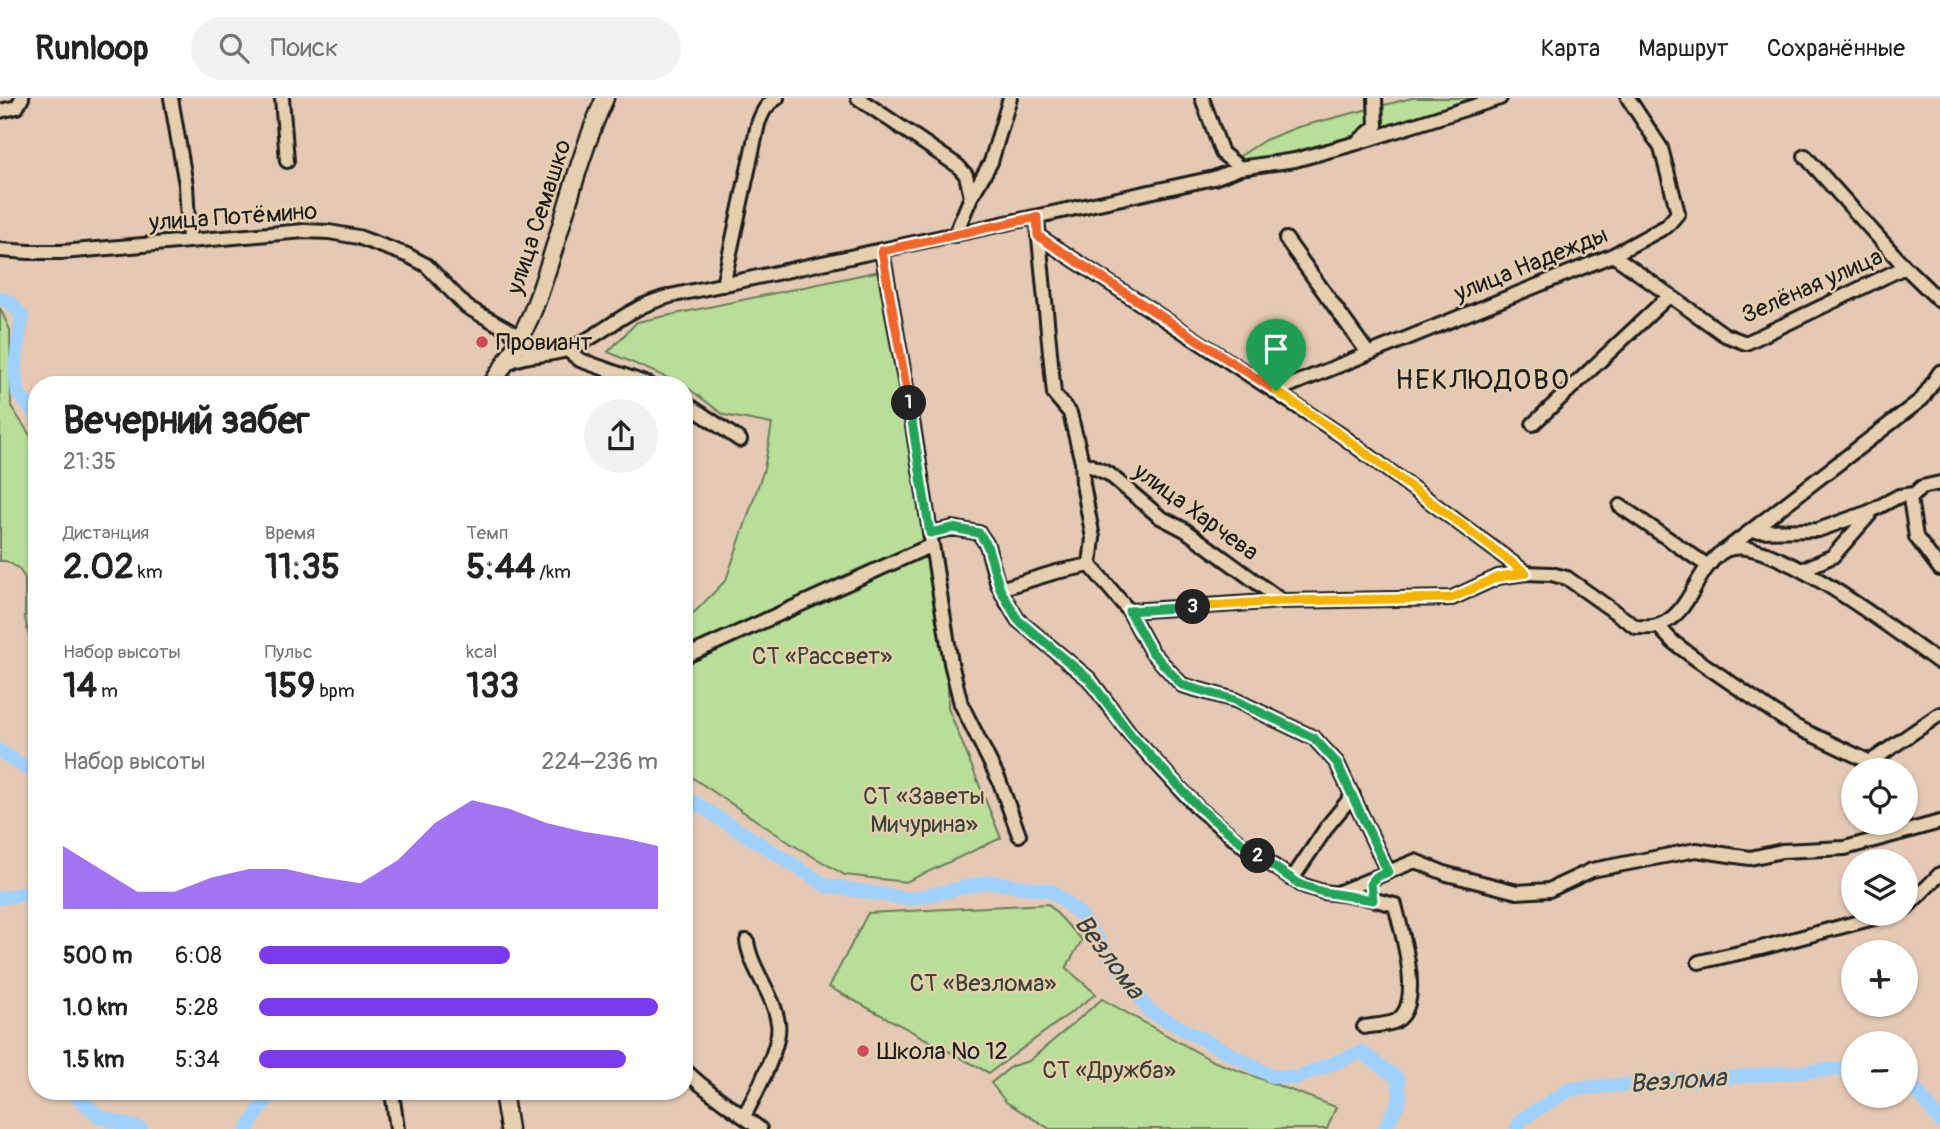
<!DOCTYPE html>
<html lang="ru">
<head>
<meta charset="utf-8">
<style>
  body { margin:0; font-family:Pangolin,sans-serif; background:#f2f2f2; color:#222; height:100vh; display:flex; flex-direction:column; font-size:26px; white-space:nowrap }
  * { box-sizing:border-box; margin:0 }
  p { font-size:23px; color:#767676 }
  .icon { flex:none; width:38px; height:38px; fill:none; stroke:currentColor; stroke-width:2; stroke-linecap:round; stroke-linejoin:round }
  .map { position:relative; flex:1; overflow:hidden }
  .side { position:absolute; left:28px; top:278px; width:665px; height:724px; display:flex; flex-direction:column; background:#fff; border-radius:28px; box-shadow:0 2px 5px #0004 }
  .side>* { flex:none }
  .tools { position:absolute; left:1841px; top:660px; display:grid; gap:14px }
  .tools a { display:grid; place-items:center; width:77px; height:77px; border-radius:50%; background:#fff; box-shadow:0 2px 5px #0004; font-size:35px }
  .pin { position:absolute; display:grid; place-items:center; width:60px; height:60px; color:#fff; margin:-72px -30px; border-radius:50% 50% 50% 0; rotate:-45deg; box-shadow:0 0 7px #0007 }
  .pin .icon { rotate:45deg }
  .km { position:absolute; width:35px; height:35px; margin:-18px; border-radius:50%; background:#222; color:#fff; font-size:19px; line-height:35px; text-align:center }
  .round { display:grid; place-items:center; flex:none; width:74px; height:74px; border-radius:37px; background:#f2f2f2 }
  .headline { display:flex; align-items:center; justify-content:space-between; height:119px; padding:0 35px }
  h1 { font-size:38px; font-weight:700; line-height:52px }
  .figures { display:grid; grid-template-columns:repeat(3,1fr); gap:10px; height:119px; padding:7px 35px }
  .figures div { display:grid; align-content:center }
  .figures b { font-size:35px; font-weight:700 }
  .figures small { font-size:19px; font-weight:400 }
  .figures p { font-size:19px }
  .chart { height:196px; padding:14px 35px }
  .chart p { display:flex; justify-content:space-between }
  .chart svg { width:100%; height:126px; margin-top:7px; fill:#7c3aed; opacity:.7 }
  ul { padding:0 35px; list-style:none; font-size:23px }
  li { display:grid; grid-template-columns:112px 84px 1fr; align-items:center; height:52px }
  li i { height:18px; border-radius:9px; background:#7c3aed }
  header { display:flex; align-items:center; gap:42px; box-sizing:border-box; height:98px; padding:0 35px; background:#fff; border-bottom:2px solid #e0e0e0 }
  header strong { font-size:33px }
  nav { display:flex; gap:38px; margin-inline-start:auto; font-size:24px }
  .search { width:490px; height:63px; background:#f2f2f2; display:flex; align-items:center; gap:18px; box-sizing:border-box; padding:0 24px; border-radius:38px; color:#767676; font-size:26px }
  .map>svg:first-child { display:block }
</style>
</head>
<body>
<header>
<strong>Runloop</strong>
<div class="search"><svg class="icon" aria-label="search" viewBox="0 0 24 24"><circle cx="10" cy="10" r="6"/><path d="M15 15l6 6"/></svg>Поиск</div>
<nav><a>Карта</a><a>Маршрут</a><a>Сохранённые</a></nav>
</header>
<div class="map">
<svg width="1940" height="1031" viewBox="0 0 1940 1031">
  <rect width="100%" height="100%" fill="#e5c9b5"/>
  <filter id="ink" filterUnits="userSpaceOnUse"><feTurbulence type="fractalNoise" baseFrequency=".0143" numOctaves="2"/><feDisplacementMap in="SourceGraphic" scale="14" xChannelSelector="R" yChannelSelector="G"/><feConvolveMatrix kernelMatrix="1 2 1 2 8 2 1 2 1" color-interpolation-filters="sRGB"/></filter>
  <g filter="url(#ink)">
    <path fill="#b8de99" stroke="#6a7d5a" stroke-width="2" d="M1412,0H1488L1282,60L1240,70L1234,62L1265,42L1298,29Z
      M880,173L948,573V610L1001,740L906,784L845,777L793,747L684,674V525L726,482L764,371L772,326L724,317L684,287L608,254L637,224Z
      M0,210L10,232L11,308L37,348V576L25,520V480L18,470L6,463H0Z
      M1048,806L1082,842L1066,870L1096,896L989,975L829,889L868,815Z
      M1102,901L1213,963L1336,1009L1327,1031H1050L1006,1004L991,985L1012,968L1029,963Z"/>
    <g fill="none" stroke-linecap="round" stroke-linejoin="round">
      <path stroke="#a0d1fd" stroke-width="14" d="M0,200L11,205L22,218L15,270L18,296L37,317
        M0,653L37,677
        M684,698L827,788L911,801L989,784L1051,793L1079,815L1149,913L1272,978L1296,980L1362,954L1398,981L1400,1001L1385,1031
        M0,800L23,796L37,800
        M1906,979L1940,1023
        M72,994L100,1019L141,1031
        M247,1031L264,1005L275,994
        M1517,1031L1522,1021L1571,991L1853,970"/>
      <g stroke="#1c1c1c" stroke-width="18">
        <path id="minor" d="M171,0L186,87L189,142
          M282,0L287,63
          M858,0L958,68L966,77L971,99
          M1202,0L1222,55L1240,70
          M0,13L17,9L22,0
          M1360,42L1376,28L1375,0
          M955,137L971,99L991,64L1010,0
          M1038,138L1341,337L1526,475
          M1286,141L1368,255
          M0,152L29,154H62L304,133L329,134L358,139L407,157L426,167L467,209L521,239L531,257
          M882,153L913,328L951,565L961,606L999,682L1019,737
          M1613,157L1725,237L1746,245L1905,169L1805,58
          M1905,169L1940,203
          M723,187L758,26C762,15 766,6 777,0
          M567,252L580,262L650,287
          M506,266C526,254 547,259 569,251C593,241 612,224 635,212C646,205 658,202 670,198L1214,80L1240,70L1295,62L1357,45L1500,0
          M1276,293L1613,157L1667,128L1678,115L1661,50L1628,0
          M684,304L740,342
          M1533,326L1670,197
          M1082,364L1109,376L1160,419L1185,432L1282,503
          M1940,385L1922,389L1910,400L1916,439L1940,471
          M1620,408L1708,468
          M1751,433L1818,432L1869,414L1899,398L1914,396
          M930,435L953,430L979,435L987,447L997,484L1005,501L1018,522L1089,581L1131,637L1198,710L1245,749L1302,787L1323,794L1359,798L1395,807C1401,832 1425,906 1396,923C1389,927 1373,927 1364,929
          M1727,451L1922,301L1940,274
          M1090,467L1129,513L1151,553L1182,587L1235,602L1314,640L1337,665L1388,774
          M1802,472L1833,458L1870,416
          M1000,491L1056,474L1090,467L1093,440L1083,386L1082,364L1070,315L1054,296L1037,119
          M1129,513L1282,503L1452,500L1498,479L1526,475L1551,476L1567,480L1636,529C1643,529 1651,530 1657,528C1685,519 1692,488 1708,468C1714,460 1722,451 1733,450C1779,443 1899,536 1940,565
          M1658,528L1673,544L1696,561L1794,628L1870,664L1940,616
          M684,559L932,447
          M1292,781L1329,726L1353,697
          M1337,795L1415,763L1447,776L1517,794L1549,792L1592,772L1696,752L1750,760L1782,753L1845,750L1940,724
          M1906,810L1940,776
          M1699,864L1761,850L1889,816
          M684,971C706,994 735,1011 760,1031
          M392,994L397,1031
          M744,1018C755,998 782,946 778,925C774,896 751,872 747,843"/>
      </g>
      <g stroke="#1c1c1c" stroke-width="21">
        <path id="major" d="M491,287C509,261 526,233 537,202C562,134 575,67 605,0
          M503,994L509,1031"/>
      </g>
      <use href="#minor" stroke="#e5cfae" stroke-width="12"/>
      <use href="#major" stroke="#e5cfae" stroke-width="16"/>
    </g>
  </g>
  <g fill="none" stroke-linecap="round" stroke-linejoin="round" filter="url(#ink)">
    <g stroke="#fff" stroke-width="14">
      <path id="split-1" d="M909,305L882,153L1037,119L1038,138L1276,293"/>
    </g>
    <g stroke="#fff" stroke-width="14">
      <path id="split-2" d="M909,305L930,435L953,430L979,435L987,447L1000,491L1018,522L1089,581L1131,637L1198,709L1258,758"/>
    </g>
    <g stroke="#fff" stroke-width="14">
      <path id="split-3" d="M1193,509L1129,513L1151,553L1182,587L1235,602L1314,640L1337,665L1388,774L1376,779L1371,785L1373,802L1323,794L1301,787L1258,758"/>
    </g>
    <g stroke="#fff" stroke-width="14">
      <path id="split-4" d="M1193,509L1282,503L1452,500L1498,479L1526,475L1341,337L1276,293"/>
    </g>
    <use href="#split-1" stroke="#f0652b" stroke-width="9"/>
    <use href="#split-2" stroke="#22a559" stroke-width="9"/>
    <use href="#split-3" stroke="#22a559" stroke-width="9"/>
    <use href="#split-4" stroke="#f5b400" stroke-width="9"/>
  </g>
  <g fill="#d1495b" stroke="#e5cfae" stroke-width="2.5">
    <circle cx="482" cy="244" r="7"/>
    <circle cx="863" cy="953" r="7"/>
  </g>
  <g text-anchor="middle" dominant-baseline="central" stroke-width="5" stroke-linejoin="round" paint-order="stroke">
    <g font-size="24" fill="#1c1c1c" stroke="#e5cfae">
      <text transform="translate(233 119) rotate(-4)">улица Потёмино</text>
      <text transform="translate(539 119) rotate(-72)">улица Семашко</text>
      <text transform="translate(1531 166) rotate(-22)">улица Надежды</text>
      <text transform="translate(1812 188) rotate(-24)">Зелёная улица</text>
      <text transform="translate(1196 414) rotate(36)">улица Харчева</text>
    </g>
    <g font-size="24" fill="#1c1c1c" stroke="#e5cfae" text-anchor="start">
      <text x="496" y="244">Провиант</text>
      <text x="877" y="953">Школа № 12</text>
    </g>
    <g font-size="24" fill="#3b4335" stroke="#e5cfae">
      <text x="822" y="558">СТ «Рассвет»</text>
      <text x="924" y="698">СТ «Заветы<tspan x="924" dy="28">Мичурина»</tspan></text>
      <text x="983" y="885">СТ «Везлома»</text>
      <text x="1109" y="972">СТ «Дружба»</text>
    </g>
    <g font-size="26" font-style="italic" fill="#364049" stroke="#e5cfae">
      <text transform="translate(1109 859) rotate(53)">Везлома</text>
      <text transform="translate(1678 983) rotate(-4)">Везлома</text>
    </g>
    <g font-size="28" letter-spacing="2" fill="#1c1c1c" stroke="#e5cfae">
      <text x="1483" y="282">НЕКЛЮДОВО</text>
    </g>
  </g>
</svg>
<div class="tools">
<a><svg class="icon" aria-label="locate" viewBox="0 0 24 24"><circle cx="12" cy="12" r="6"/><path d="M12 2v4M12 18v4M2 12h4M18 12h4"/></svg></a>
<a><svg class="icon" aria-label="layers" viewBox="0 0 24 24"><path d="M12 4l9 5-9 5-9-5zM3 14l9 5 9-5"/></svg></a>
<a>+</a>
<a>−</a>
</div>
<div class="pin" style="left:1276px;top:293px;background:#1e9e55"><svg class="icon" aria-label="arrive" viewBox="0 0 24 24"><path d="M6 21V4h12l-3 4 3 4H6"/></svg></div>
<b class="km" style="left:909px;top:305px">1</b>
<b class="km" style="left:1258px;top:758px">2</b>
<b class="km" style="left:1193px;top:509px">3</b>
<section class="side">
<div class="headline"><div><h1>Вечерний забег</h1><p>21:35</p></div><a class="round"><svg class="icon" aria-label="share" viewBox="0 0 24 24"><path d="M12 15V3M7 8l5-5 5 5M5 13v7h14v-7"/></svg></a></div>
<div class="figures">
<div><p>Дистанция</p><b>2.02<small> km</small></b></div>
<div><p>Время</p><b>11:35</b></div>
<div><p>Темп</p><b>5:44<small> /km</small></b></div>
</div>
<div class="figures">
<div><p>Набор высоты</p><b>14<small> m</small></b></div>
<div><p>Пульс</p><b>159<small> bpm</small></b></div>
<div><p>kcal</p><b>133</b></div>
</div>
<div class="chart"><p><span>Набор высоты</span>224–236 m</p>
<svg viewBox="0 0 160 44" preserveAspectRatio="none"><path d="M0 44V22L10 30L20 38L30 38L40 33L50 30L60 30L70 33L80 35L90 27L100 14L110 6L120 9L130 14L140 17L150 19L160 22V44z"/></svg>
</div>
<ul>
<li><b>500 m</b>6:08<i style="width:63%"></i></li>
<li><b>1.0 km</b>5:28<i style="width:100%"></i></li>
<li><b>1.5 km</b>5:34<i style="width:92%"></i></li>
</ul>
</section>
</div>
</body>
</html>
